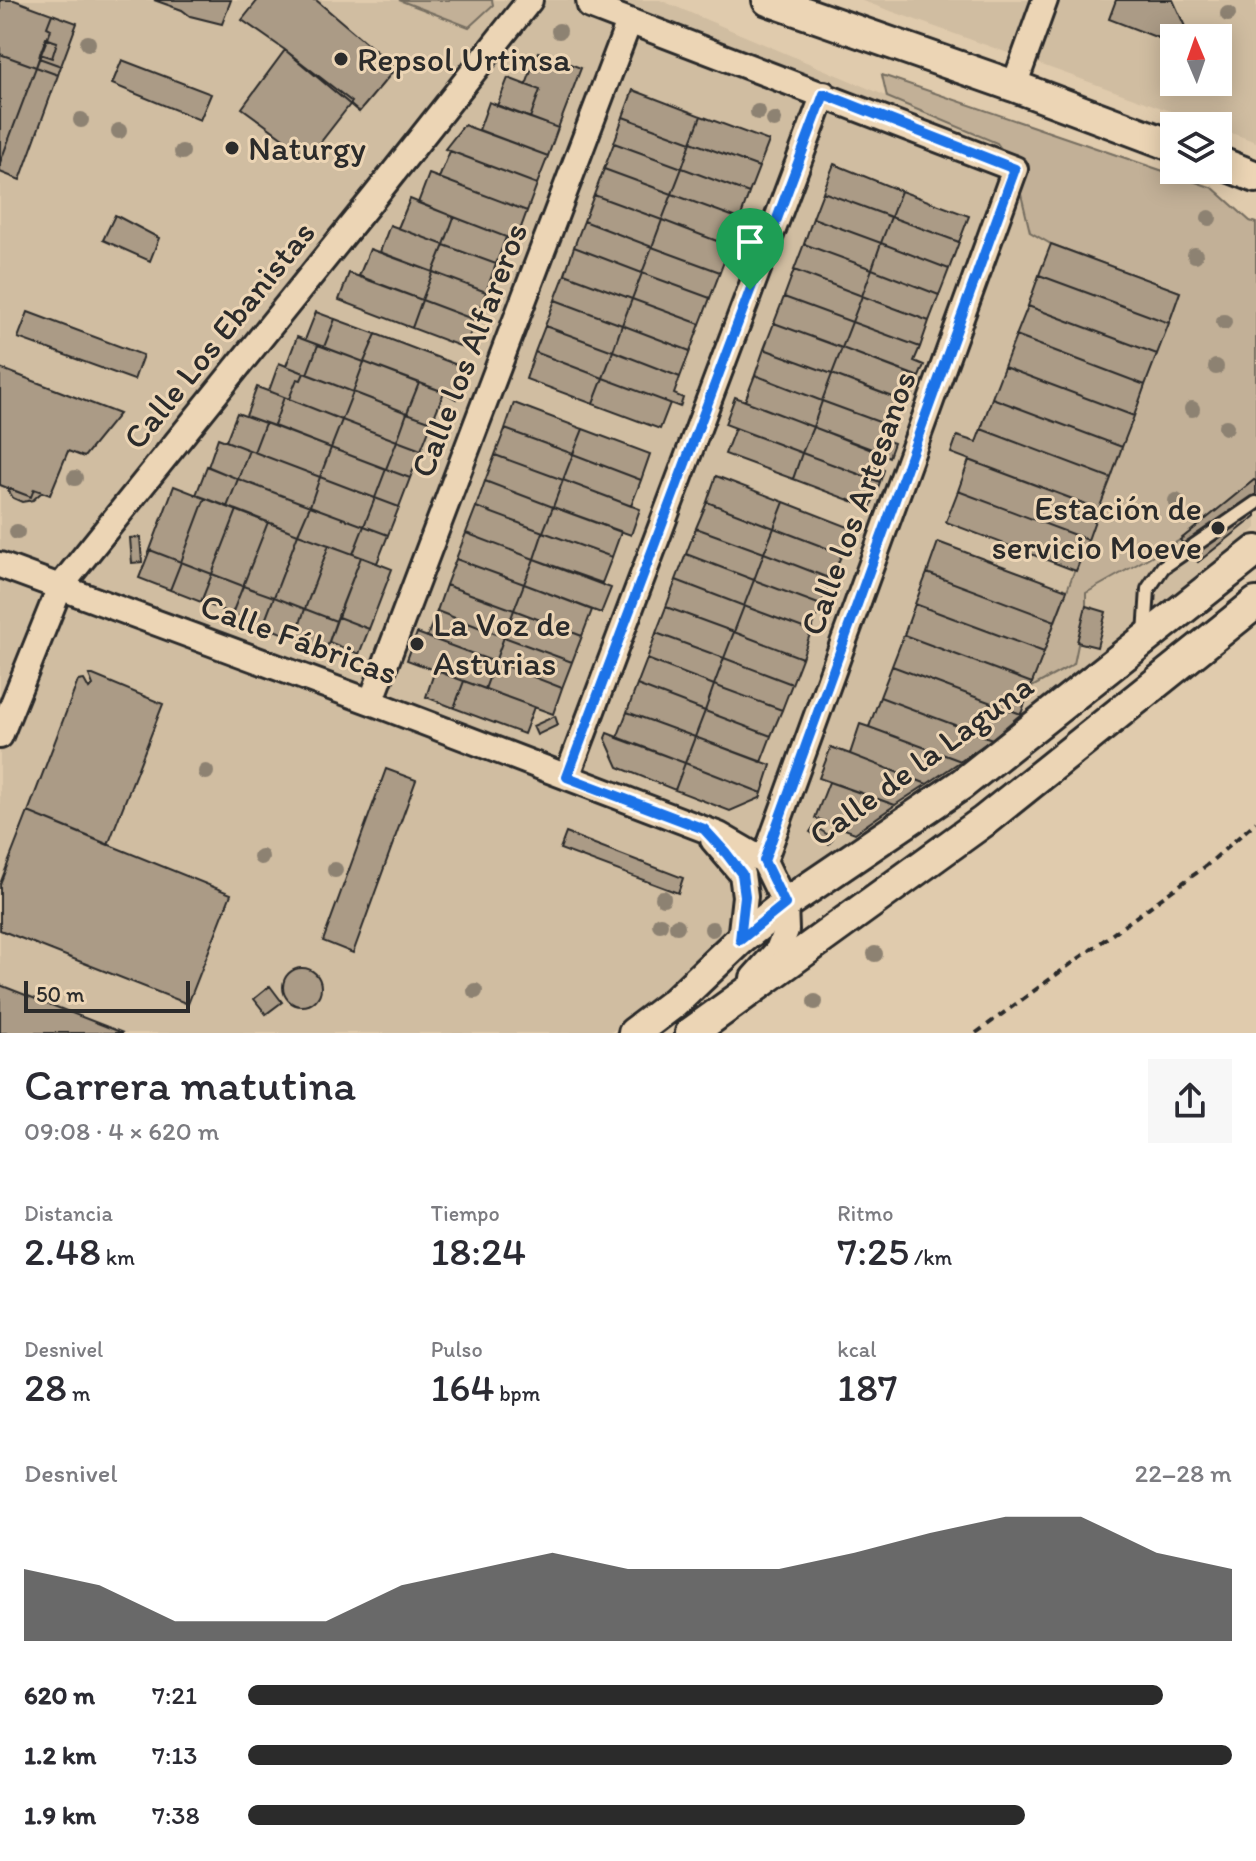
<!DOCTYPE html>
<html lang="es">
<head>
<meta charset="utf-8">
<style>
  body { margin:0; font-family:Itim,sans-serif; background:#f7f7f7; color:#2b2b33; height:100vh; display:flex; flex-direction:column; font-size:30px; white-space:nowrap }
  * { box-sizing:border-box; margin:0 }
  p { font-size:26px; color:#7c7c81 }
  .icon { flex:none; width:44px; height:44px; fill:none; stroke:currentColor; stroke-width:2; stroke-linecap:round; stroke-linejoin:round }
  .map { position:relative; height:1033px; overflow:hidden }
  .drawer { display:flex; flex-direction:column; background:#fff; flex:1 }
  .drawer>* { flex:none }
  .needle { width:52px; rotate:358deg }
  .controls { position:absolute; left:1160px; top:24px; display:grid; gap:16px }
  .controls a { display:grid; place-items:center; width:72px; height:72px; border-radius:0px; background:#fff; box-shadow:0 4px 20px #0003; font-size:40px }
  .scale { position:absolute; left:24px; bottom:20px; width:166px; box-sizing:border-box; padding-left:8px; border:4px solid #2b2b2b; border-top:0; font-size:22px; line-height:28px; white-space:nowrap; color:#2b2b2b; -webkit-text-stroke:6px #ecd5b5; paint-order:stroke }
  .pin { position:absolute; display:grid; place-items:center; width:68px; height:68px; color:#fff; margin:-82px -34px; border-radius:50% 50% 50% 0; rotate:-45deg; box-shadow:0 0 8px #0007 }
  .pin .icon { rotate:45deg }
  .round { display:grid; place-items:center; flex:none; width:84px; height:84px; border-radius:0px; background:#f7f7f7 }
  .headline { display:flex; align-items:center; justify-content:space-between; height:136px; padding:0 24px }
  h1 { font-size:44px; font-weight:600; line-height:60px }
  .metrics { display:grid; grid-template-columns:repeat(3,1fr); gap:12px; height:136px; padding:8px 24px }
  .metrics div { display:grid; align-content:center }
  .metrics b { font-size:40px; font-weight:600 }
  .metrics small { font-size:22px; font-weight:400 }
  .metrics p { font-size:22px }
  .chart { height:224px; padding:16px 24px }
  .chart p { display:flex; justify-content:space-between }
  .chart svg { width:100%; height:144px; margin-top:8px; fill:#2b2b2b; opacity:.7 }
  ul { padding:0 24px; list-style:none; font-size:26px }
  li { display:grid; grid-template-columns:128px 96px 1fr; align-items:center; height:60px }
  li i { height:20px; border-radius:10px; background:#2b2b2b }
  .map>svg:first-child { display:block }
</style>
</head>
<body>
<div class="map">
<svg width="1256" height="1033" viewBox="0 0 1256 1033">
  <rect width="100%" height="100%" fill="#e0cbad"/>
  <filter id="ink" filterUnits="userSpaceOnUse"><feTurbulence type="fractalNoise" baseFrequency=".0125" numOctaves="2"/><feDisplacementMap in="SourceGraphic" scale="16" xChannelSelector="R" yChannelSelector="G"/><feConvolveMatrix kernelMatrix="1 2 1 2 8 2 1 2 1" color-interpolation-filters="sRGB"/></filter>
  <g filter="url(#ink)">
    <path fill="#d0bda1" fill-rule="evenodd" d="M0,0H660L1256,253V528L1040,722L610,1033H0Z
      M860,0H1256V142L1218,128V126H1212ZM1174,38H1218V82H1174Z"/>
    <path fill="#c2b097" stroke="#766e61" stroke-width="2" d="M399,0H492L493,5L469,27Z
      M882,75L1213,188L1250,221L1256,223V483L1180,540L1086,593V606L1074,664L1030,688L1180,292L1051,244L1030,232L1015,169L997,143L887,97Z"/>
    <path fill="#ab9b86" stroke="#2b2b2b" stroke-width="2" d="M0,0H14L52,14L47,27L51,29L36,67L0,54Z
      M154,0H231L222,24L190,16L182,10Z
      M258,0H316L396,68L359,112L285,50L242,20Z
      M1116,0H1173L1187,31L1185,37L1188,38H1174V44L1109,19Z
      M52,14L77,23L61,66L39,58L40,54L52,58L57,42L48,39L51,29L47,27Z
      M46,38L57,42L52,58L40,54Z
      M285,50L352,102L309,157L242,108Z
      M538,52L581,68L558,128L530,118L540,90L526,85Z
      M0,54L36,67L0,163Z
      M39,58L61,66L58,75L36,67Z
      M122,60L211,94L200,120L112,84Z
      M36,67L58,75L20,180L0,172V163Z
      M508,78L540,90L530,118L497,106Z
      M633,90L701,116L691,142L623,117Z
      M489,102L558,128L548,156L479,130Z
      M701,116L769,141L759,167L691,142Z
      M623,117L691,142L682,168L614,143Z
      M464,125L548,156L537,184L445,149Z
      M691,142L759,167L749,193L682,168Z
      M614,143L682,168L672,194L604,169Z
      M450,151L537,184L527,211L439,178Z
      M834,164L901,191L891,217L823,192Z
      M682,168L749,193L740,219L672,194Z
      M604,169L672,194L662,220L594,195Z
      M429,174L527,211L516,241L418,203Z
      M901,191L969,216L959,242L891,217Z
      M823,192L891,217L881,243L813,218Z
      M672,194L740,219L730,246L662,220Z
      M594,195L662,220L652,247L584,221Z
      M410,199L454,217L444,245L398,228Z
      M115,215L159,238L150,261L103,240Z
      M454,217L506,237L496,264L444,245Z
      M891,217L959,242L949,269L881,243Z
      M813,218L881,243L872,269L804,244Z
      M662,220L730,246L720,272L652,247Z
      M584,221L652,247L642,273L574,247Z
      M390,225L444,245L433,272L380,252Z
      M881,243L949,269L939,295L872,269Z
      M804,244L872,269L862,296L794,270Z
      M1051,244L1180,292L1169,323L1039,275Z
      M444,245L496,264L486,292L433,272Z
      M574,247L642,273L632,299L565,274Z
      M652,247L720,272L710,298L642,273Z
      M370,249L433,272L422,300L359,276Z
      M872,269L939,295L929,321L862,296Z
      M794,270L862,296L852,322L784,297Z
      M433,272L486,292L475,320L422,300Z
      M349,273L422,300L412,328L339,300Z
      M642,273L710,298L700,324L632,299Z
      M565,274L632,299L622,325L555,300Z
      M1039,275L1169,323L1157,354L1028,306Z
      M862,296L929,321L920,347L852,322Z
      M784,297L852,322L842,348L774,323Z
      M632,299L700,324L690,351L622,325Z
      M422,300L475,320L465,348L412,328Z
      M555,300L622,325L613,351L545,326Z
      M1028,306L1157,354L1145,385L1016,336Z
      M28,312L143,355L134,380L18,338Z
      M316,312L335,319L324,347L305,340Z
      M335,319L376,334L364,362L324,347Z
      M852,322L920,347L914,361L924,365L919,377L842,348Z
      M774,323L842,348L832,374L764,349Z
      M622,325L690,351L680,377L613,351Z
      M545,326L613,351L603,378L535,352Z
      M376,334L468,369L456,399L444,392L364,362Z
      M1016,336L1145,385L1134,416L1004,367Z
      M297,337L318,345L307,374L286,366Z
      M318,345L364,362L353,392L307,374Z
      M842,348L910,374L904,387L914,391L909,403L832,374Z
      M764,349L832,374L822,401L755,375Z
      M613,351L680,377L674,394L683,398L680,407L603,378Z
      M535,352L603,378L593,404L526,379Z
      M364,362L419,383L407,413L353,392Z
      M279,363L304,373L301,380L297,379L289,399L269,391Z
      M1004,367L1134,416L1122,447L992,398Z
      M0,368L119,414L84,457L68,451L50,495L34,489L31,497L0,485Z
      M304,373L353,392L342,420L289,399L297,379L301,380Z
      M832,374L900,400L890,426L822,401Z
      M755,375L822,401L813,427L745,401Z
      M603,378L670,403L660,429L593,404Z
      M419,383L444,392L432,422L407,413Z
      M257,387L284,397L274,426L246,416Z
      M353,392L407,413L397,441L342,420Z
      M284,397L342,420L331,448L274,426Z
      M735,397L813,427L802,453L725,424Z
      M992,398L1122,447L1111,478L981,429Z
      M822,401L890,426L884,440L894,443L889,457L813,427Z
      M514,403L583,429L573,454L505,429Z
      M237,413L265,423L254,452L226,441Z
      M407,413L432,422L421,450L397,441Z
      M342,420L397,441L386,469L331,448Z
      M265,423L331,448L320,477L254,452Z
      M813,427L880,452L875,466L884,470L880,482L802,453Z
      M735,428L802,453L793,479L725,454Z
      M505,429L573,454L563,480L495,455Z
      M583,429L650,454L641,480L573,454Z
      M981,429L1111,478L1099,509L951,453L957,436L976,442Z
      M218,438L249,450L238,479L208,467Z
      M397,441L421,450L410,478L386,469Z
      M331,448L386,469L375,498L320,477Z
      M249,450L320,477L310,506L238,479Z
      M802,453L880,482L870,508L793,479Z
      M573,454L641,480L631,506L563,480Z
      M495,455L563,480L553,507L485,481Z
      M969,460L1099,509L1088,540L958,491Z
      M207,466L238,479L227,507L196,495Z
      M386,469L410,478L399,507L375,498Z
      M716,476L784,502L774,528L707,502Z
      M320,477L375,498L364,526L310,506Z
      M238,479L310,506L298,534L227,507Z
      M563,480L640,509L631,535L553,507Z
      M1254,480L1256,481V516L1198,562L1180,540Z
      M485,481L553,507L543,532L476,507Z
      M174,486L205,498L181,562L150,550Z
      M7,488L31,497L34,489L42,492L33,500L22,502L13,498Z
      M958,491L1088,540L1076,571L946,522Z
      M205,498L237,510L212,574L181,562Z
      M375,498L399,507L388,535L364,526Z
      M707,502L774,528L764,553L696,528Z
      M784,502L851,528L842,554L774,528Z
      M310,506L364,526L353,554L298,534Z
      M476,507L543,532L534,559L466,533Z
      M553,507L621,532L612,557L543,532Z
      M237,510L268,522L243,586L212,574Z
      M268,522L298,534L274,597L243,586Z
      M364,526L388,535L377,563L353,554Z
      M696,528L764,553L754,580L686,554Z
      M774,528L842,554L831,579L764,553Z
      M543,532L612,557L602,583L534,559Z
      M466,533L534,559L524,584L456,559Z
      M298,534L329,545L305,609L274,597Z
      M140,537L142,562L132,563L130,538Z
      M938,542L1067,590L1055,621L927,573Z
      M329,545L361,557L336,621L305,609Z
      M150,550L181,562L170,590L139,578Z
      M764,553L831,579L821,605L754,580Z
      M686,554L754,580L744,606L676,580Z
      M361,557L392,569L369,629L338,617Z
      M456,559L524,584L514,610L446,585Z
      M534,559L611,588L601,613L524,584Z
      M181,562L212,574L201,602L170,590Z
      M927,573L1055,621L1044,652L915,604Z
      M212,574L243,586L232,614L201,602Z
      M676,580L744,606L734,632L666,607Z
      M754,580L821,605L811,631L744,606Z
      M524,584L592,610L582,636L514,610Z
      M446,585L514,610L504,637L437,611Z
      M243,586L274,597L263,626L232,614Z
      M274,597L305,609L295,638L263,626Z
      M915,604L1044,652L1032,683L904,635Z
      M744,606L811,631L802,658L734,632Z
      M1086,606L1106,612L1097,647L1077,642Z
      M666,607L734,632L724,658L656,633Z
      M305,609L336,621L326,650L295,638Z
      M514,610L582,636L572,662L504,637Z
      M437,611L504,637L495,662L427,637Z
      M338,617L369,629L359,654L329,642Z
      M734,632L802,658L792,684L724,658Z
      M417,633L495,662L485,689L407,660Z
      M656,633L724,658L714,685L647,659Z
      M904,635L1032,683L1021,714L892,666Z
      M504,637L572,662L562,688L495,662Z
      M724,658L792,684L782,710L714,685Z
      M647,659L714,685L705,711L637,685Z
      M495,662L562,688L553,714L485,689Z
      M892,666L1021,714L992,739L880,697Z
      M435,670L464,681L454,708L426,697Z
      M89,675H93L163,704L108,845L28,812L78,681L84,680L89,689L93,685Z
      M464,681L534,707L524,734L454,708Z
      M637,685L705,711L695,737L627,712Z
      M714,685L782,710L771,736L705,711Z
      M880,697L992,739L961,761L869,727Z
      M705,711L771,736L761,762L695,737Z
      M627,712L695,737L685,763L617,738Z
      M555,716L558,725L537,735L533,726Z
      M860,724L869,727L961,761L927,784L850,754Z
      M607,733L685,763L675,790L618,767L605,738Z
      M695,737L771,765L762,793L685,763Z
      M831,747L850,754L927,784L895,805L819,778Z
      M685,763L762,793L760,798L730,811L675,790Z
      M386,769L416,780L353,953L323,941Z
      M829,782L895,805L855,833L815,818Z
      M28,812L231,894L188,1004L0,930V884Z
      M814,826L833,838L829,844L810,832Z
      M566,833L683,878L678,893L560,849Z
      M566,833L683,878L678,893L560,849Z
      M283 987a19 19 0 1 1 38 0a19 19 0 1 1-38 0Z
      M0,985L123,1033H0Z
      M270,986L282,1002L266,1014L254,999Z"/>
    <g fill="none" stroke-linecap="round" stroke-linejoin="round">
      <g stroke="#2b2b2b" stroke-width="18">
        <path id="service" d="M1145,634L1148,589L1163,567L1256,503"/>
      </g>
      <g stroke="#2b2b2b" stroke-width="30">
        <path id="minor" d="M589,0L590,6L1015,169L764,861
          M1014,86L1045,0
          M0,565L371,702L719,835L764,861L785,904L786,930L778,950L753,978
          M371,702L629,22
          M0,736L60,587L375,196L530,0
          M567,777L824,94
          M713,840L742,874L745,896L740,940"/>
      </g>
      <g stroke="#2b2b2b" stroke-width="36">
        <path id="tertiary" d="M768,0L1014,86L1174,146
          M1218,162L1256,177
          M634,1033L675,1002L740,940L785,904L962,784L1256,551
          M691,1033L984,821L1256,603"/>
      </g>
      <path stroke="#2b2b2b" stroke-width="4" stroke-dasharray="8 6" stroke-linecap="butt" d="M976,1033L1206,866L1256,822"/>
      <use href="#service" stroke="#ecd5b5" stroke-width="12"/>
      <use href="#minor" stroke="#ecd5b5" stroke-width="24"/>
      <use href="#tertiary" stroke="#ecd5b5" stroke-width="30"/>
    </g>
    <g fill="#8d8272">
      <circle cx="1228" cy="14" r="8"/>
      <circle cx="559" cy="31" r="8"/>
      <circle cx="88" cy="43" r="8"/>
      <circle cx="758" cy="112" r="8"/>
      <circle cx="81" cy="120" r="8"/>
      <circle cx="774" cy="120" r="8"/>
      <circle cx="119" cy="131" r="8"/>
      <circle cx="182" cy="152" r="8"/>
      <circle cx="1209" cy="218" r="8"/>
      <circle cx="1195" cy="255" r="8"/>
      <circle cx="1224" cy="322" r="8"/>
      <circle cx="1216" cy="367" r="8"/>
      <circle cx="1192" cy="409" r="8"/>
      <circle cx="1226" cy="427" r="8"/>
      <circle cx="75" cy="478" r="8"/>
      <circle cx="1176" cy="501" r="8"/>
      <circle cx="17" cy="532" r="8"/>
      <circle cx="206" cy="772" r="8"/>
      <circle cx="261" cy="857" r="8"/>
      <circle cx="335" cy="870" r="8"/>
      <circle cx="663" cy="898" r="8"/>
      <circle cx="660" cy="924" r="8"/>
      <circle cx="677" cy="926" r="8"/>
      <circle cx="712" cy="929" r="8"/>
      <circle cx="875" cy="954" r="8"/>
      <circle cx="475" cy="991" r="8"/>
      <circle cx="815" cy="1002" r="8"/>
    </g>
  </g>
  <g fill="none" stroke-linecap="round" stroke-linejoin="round" filter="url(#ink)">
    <g stroke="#fff" stroke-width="16">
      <path id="route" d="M824,94L1015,169L764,861L785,904L740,940L745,896L742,874L726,853L704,829L567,777Z"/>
    </g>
    <use href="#route" stroke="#1a73e8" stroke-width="10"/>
  </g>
  <g fill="#2b2b2b" stroke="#ecd5b5" stroke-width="3">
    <circle cx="341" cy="59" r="8"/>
    <circle cx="232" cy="148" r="8"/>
    <circle cx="1218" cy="528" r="8"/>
    <circle cx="417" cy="644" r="8"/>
  </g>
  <g text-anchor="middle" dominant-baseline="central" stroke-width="6" stroke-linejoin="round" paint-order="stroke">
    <g font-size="34" fill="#2b2b2b" stroke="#ecd5b5" text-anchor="start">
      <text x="357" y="59">Repsol Urtinsa</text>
      <text x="248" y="148">Naturgy</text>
      <text x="1202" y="508" text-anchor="end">Estación de<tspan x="1202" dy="39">servicio Moeve</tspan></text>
      <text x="433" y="624">La Voz de<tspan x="433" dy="39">Asturias</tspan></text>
    </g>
    <g font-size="34" fill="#2b2b2b" stroke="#ecd5b5">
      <text transform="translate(219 335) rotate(-51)">Calle Los Ebanistas</text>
      <text transform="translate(469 350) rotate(-69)">Calle los Alfareros</text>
      <text transform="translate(858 503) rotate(-70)">Calle los Artesanos</text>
      <text transform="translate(299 639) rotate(20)">Calle Fábricas</text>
      <text transform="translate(921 760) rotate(-36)">Calle de la Laguna</text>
    </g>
  </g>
</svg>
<div class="controls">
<a><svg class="needle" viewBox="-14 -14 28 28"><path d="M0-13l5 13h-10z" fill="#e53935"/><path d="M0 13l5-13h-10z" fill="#7c7c81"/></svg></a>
<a><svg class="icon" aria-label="layers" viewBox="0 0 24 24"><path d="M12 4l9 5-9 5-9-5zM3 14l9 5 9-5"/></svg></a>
</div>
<div class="scale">50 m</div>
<div class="pin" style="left:750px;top:290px;background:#1e9e55"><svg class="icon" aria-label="arrive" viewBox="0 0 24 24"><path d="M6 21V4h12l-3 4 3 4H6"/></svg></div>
</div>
<section class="drawer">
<div class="headline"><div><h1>Carrera matutina</h1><p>09:08 · 4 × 620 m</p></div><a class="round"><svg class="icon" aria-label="share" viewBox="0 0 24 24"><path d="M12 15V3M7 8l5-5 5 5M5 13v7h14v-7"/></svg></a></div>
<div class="metrics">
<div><p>Distancia</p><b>2.48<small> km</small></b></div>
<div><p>Tiempo</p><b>18:24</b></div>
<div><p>Ritmo</p><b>7:25<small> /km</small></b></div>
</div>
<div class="metrics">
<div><p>Desnivel</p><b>28<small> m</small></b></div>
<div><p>Pulso</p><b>164<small> bpm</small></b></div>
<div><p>kcal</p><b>187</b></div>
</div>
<div class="chart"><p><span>Desnivel</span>22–28 m</p>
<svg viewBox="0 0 160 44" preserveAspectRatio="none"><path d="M0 44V22L10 27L20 38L30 38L40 38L50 27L60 22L70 17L80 22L90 22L100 22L110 17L120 11L130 6L140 6L150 17L160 22V44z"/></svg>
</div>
<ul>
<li><b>620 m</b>7:21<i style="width:93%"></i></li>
<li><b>1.2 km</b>7:13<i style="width:100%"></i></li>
<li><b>1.9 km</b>7:38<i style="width:79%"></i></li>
</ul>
</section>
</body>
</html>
